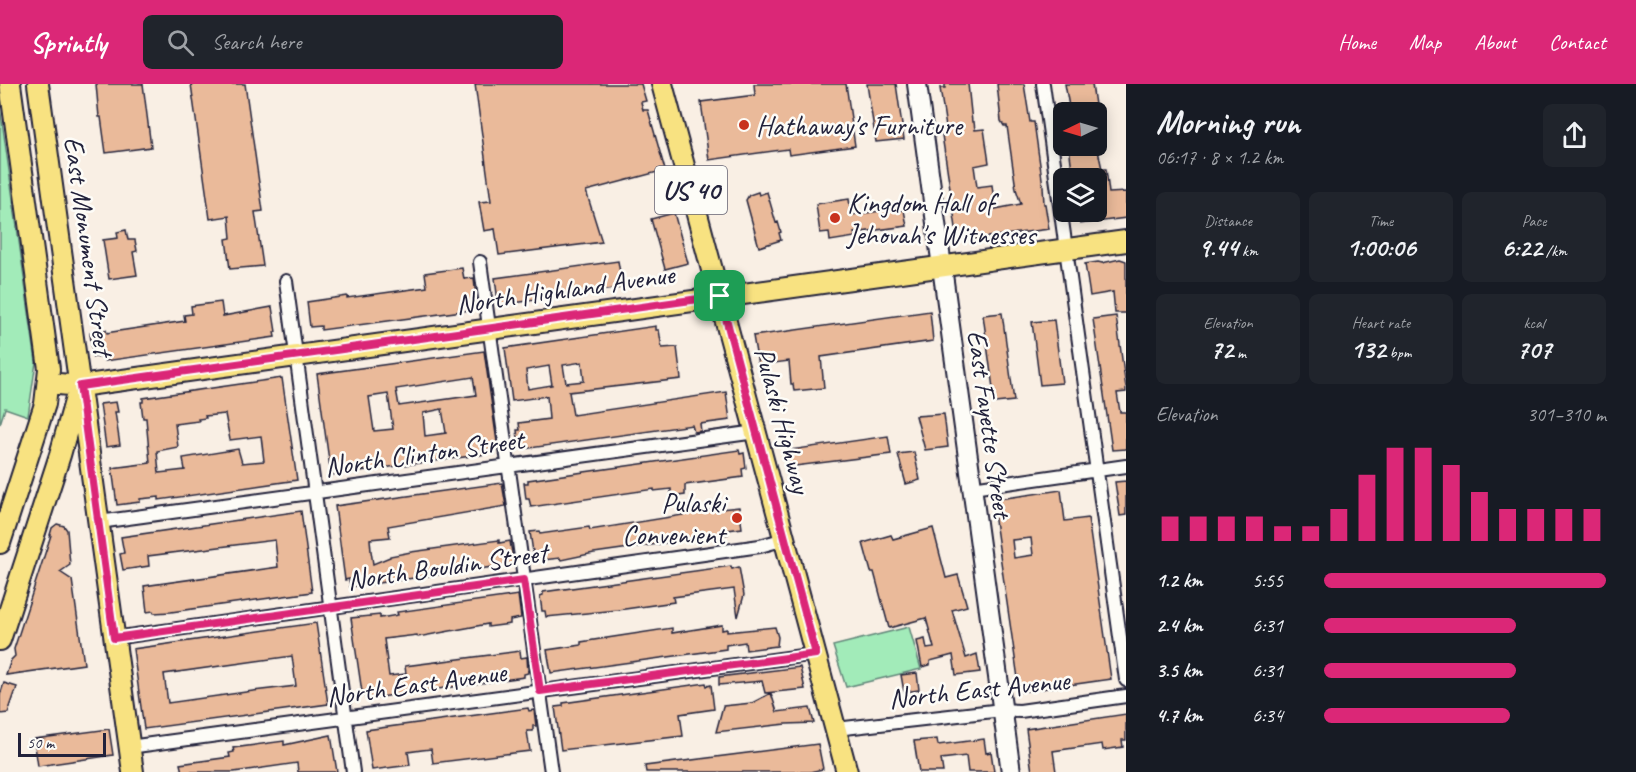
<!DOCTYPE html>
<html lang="en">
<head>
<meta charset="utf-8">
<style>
  body { margin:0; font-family:Caveat,sans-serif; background:#20242c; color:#f1f3f6; height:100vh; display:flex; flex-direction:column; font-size:22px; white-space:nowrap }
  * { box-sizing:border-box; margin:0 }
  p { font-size:20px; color:#9ea1a6 }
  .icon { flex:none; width:33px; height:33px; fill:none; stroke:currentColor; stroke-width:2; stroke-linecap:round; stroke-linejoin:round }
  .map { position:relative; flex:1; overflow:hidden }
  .drawer { display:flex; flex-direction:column; background:#171b24; width:510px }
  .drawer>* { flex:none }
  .needle { width:39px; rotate:265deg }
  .controls { position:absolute; left:1053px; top:18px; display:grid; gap:12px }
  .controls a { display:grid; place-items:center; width:54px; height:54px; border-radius:9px; background:#171b24; box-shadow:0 3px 15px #0003; font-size:30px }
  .scale { position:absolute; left:18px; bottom:15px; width:88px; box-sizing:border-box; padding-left:6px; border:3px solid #22223b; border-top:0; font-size:16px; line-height:21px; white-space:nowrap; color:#22223b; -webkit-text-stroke:4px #fdfcf7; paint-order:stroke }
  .pin { position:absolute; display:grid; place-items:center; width:51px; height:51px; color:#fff; margin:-26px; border-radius:12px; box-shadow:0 3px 9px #0006 }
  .round { display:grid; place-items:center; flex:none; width:63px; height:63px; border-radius:9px; background:#20242c }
  .summary { display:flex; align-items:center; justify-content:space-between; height:102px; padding:0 30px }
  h1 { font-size:33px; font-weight:700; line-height:45px }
  .metrics { display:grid; grid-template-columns:repeat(3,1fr); gap:9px; height:102px; padding:6px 30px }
  .metrics div { display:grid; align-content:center; border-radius:9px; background:#20242c; text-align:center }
  .metrics b { font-size:26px; font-weight:700 }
  .metrics small { font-size:16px; font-weight:400 }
  .metrics p { font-size:16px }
  .chart { height:168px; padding:12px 30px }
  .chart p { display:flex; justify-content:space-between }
  .chart svg { width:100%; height:108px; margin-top:6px; stroke:#db2777; stroke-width:6 }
  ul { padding:0 30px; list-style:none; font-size:20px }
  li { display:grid; grid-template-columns:96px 72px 1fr; align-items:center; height:45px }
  li i { height:15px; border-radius:8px; background:#db2777 }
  header { display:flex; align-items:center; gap:36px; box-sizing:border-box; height:84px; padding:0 30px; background:#db2777; color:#fff }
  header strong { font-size:28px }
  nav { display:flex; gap:33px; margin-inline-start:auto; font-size:21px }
  .search { width:420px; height:54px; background:#20242c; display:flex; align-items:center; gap:15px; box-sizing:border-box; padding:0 21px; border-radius:9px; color:#9ea1a6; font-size:22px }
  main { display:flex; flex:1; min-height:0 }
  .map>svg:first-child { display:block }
</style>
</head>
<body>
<header>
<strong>Sprintly</strong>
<div class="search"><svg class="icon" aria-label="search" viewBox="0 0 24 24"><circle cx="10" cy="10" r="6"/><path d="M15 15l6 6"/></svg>Search here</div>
<nav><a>Home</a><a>Map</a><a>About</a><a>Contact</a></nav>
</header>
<main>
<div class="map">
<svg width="1126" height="688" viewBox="0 0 1126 688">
  <rect width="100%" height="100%" fill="#f9efe4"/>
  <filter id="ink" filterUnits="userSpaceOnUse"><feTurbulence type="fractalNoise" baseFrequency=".0167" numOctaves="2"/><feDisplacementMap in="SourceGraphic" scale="12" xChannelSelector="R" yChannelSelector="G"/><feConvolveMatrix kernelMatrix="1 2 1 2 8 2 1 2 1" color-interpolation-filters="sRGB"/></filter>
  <g filter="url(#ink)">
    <path fill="#a2ebb9" stroke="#62867a" stroke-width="1.5" d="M0,23L36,278L28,332L5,324L0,340Z
      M909,543L921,585L846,603L833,562Z"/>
    <path fill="#eaba9a" stroke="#22223b" stroke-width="1.5" fill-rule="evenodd" d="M96,0H143L151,63L106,69L101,33H99Z
      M191,0H245L263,127L255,128L263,182L230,185L226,155L231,154L229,132L210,135Z
      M475,0H641L646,17L641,18L643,26H648L665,86L586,107L602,158L499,171L495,145L484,147L479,118L491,117Z
      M754,0H846L855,62L789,71L788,65L709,76L701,18L755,11Z
      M867,0H896L904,55L876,58Z
      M945,0H968L972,38H974L975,46L984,45L989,79L974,82L977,103L992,101L995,125L1021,120L1016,105L1007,42H1004L1001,37L997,0H1024L1030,38H1034L1043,102L1044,120H1045L1049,145L958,157L942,51L947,50L940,4H945Z
      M1065,0H1092L1096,28H1070Z
      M1069,62H1097L1102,85H1106L1109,109L1126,108V134L1080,140L1079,128H1096V94H1073Z
      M758,108L759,111L767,108L776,139L778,138L781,148L779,149L781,156L759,163L746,116L749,111Z
      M849,115L851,131L896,125L897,127L904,126L907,142L854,149L855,153L830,157L829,148L820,149L816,120Z
      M674,129L688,179L665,185L651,135Z
      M126,146L128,156H135L137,167L133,168L137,191L109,195L103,156L118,154L117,148Z
      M1120,175L1126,177V229H1115L1113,208L1090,212L1085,180L1098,178L1102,179Z
      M618,177L622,200H619L620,204L500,221L498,218L495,194Z
      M462,184L464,195L474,194L477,225L321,246V242L310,243L307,218L347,212V214L427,203L425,189Z
      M221,218L223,232L272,223L276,248H274L275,253L105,277L104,272L93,273L90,249L106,246L107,249L112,248L185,237L184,231L192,230L191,222Z
      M930,227L933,257L821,273L824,304L794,307L793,300H791L789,277L758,281L753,252Z
      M1002,229L1014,317L995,319L983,231Z
      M1116,232L1126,304V308L1117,309L1120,328H1126V365L1112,366L1093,235Z
      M1054,236L1062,299L1040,301L1032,238Z
      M656,242V246H659L662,264L677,263L681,295L569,308L573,331L726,308L730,336L700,340L701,347L694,348L692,341L523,365L522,362L519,363L517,346H520L519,339L549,335L547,312L512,317L505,264ZM582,278L584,297L566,299L563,281ZM549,282L552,301L528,305L526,286Z
      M484,267L498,365L486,367V370L331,391L317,290ZM473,293L476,311L399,322L396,305ZM388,310L393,345L374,347L369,313ZM442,325L446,349L425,352L423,329Z
      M282,294L297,396L159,416V413L140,415V418L117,421L112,384L150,379L146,334H143L141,318H143V314ZM225,330L230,356L261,352L264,377L242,379L238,365L183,374L185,386L159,389L157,367L178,363L175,340L199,337L198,335L206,334L205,332Z
      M116,318L118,328H115L120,361L106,363L100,320Z
      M944,330L948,363L925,366L916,332Z
      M888,352L891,370L787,383L783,367Z
      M739,366L740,370L744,369L746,384L742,385L743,393L685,401V411L671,413V405L654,407V405L531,423L529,415H526L524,399H528V396Z
      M914,368L920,396L906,400L898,370Z
      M1126,397V431L1120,432L1115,398Z
      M502,399L506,422L388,442L390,453L370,455L371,467L373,480L390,473V472L411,468L499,456V459L510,457L514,480L350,503L349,495L345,496L335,422Z
      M1061,406L1065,437L1088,434L1111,595L1020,608L992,416ZM1031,454L1033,471L1014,474L1012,456Z
      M739,423L742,444L728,446V450L594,469L561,476L560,474L543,476L542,473L534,475L530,448L539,447L540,450L589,443L590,446L683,431L682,429Z
      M301,427L312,508L171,528L154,529L153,527L147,528L144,502L278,483L275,456L148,472L149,482L123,486L120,470L124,469L121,453Z
      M57,440L64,442L67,446L70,481L60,488L72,496L84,580L6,591L11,576L15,572L14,565L51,451H50L52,444Z
      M933,444L946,494L958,491L967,522L952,526L966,574L977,570L980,588L956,591L953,571L930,577V581L922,583L917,557L925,555L927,565L934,564L926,534L889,544L874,488H871L863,459L891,451L893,455Z
      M731,482L732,485L739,483L744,511L738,533L734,505L673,513L674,518L618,526L546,533L545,527H542L540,512L543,511V508Z
      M518,511L521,534L510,536V540L488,543V540L418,553L417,551L384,555L389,592L406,590L405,582L520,567L521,574L527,573L528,589L524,590V593L366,615L364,607L362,608L351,534L380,531V534L398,531L397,528Z
      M316,539L328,620L144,645L133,565ZM292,572L296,602L253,607L168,619L164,590Z
      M722,541V546L727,545V548L775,543L778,553L777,562L746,566L745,558L726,561V565L551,589L547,566L581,561V558L672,544V549Z
      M800,583L805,605L765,609L762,597L719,601V593Z
      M917,589L919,606L904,608L901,591Z
      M4,599L17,603L8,629L0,630V611Z
      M706,599L707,602L711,601L714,625L680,630L683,652L561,666L555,623L563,622V619Z
      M771,609L777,628L810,624L814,639L786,640L716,648L723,622L752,619Z
      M528,624L529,627L534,626L536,642H533V647H527L530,667L433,679L431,665L422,666L408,668L410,681L372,686L366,646Z
      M1126,630V656H1122L1123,663L1103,666L1102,660L1053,667L1056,688H1032L1026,645Z
      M109,645L113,671L38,682L34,655Z
      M331,651L337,688H298L297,679L234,688H182L180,680L230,673L229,669L234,668L233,664L284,657V661Z
      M937,655L938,661L984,655L986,669L991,668L994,688H968L966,672L941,675L943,688H919L914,657Z
      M818,660L823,685L810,688H646L645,682Z"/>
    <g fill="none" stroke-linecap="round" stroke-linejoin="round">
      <g stroke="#22223b" stroke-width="16">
        <path id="street" d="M1043,0L1126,596
          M480,178L551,688
          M286,197L353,688
          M972,404L1126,382
          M99,438L756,348
          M114,554L760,462L785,455
          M836,645L1002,626L1020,627L1126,612
          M129,663L816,570"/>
      </g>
      <g stroke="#22223b" stroke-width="22">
        <path id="secondary" d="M917,0L1011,688"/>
      </g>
      <g stroke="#22223b" stroke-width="24">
        <path id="primary" d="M38,0L133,688
          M662,0L847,688
          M48,299L80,302L94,300L1126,157
          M0,459L45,320L49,285L10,0
          M0,556L60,371L77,310"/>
      </g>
      <use href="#street" stroke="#fdfcf7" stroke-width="12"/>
      <use href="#secondary" stroke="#fdfcf7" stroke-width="18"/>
      <use href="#primary" stroke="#f8e281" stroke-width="20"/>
    </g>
  </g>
  <g fill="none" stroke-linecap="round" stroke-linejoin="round" filter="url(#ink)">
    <g stroke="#fff" stroke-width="12">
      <path id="route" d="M720,212L816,570L540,607L524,496L114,554L80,302Z"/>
    </g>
    <use href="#route" stroke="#db2777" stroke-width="8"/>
  </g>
  <g fill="#c8321e" stroke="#fdfcf7" stroke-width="2">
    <circle cx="744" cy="41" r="6"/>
    <circle cx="835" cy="134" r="6"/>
    <circle cx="737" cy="434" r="6"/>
  </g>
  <g text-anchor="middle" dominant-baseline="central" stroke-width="5" stroke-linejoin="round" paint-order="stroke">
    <rect fill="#fdfcf7" stroke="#646373" stroke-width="1.5" x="655" y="82" width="72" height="48" rx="4.5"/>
    <g font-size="27" font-weight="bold" fill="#22223b">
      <text x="691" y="106">US 40</text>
    </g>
    <g font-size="28" fill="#22223b" stroke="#fdfcf7" text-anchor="start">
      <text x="756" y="41">Hathaway's Furniture</text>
      <text x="847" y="118">Kingdom Hall of<tspan x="847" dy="32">Jehovah's Witnesses</tspan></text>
      <text x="725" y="418" text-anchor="end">Pulaski<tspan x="725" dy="32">Convenient</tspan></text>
    </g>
    <g font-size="28" fill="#22223b" stroke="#fdfcf7">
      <text transform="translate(89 162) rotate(82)">East Monument Street</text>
      <text transform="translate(565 205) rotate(-8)">North Highland Avenue</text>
      <text transform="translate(783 336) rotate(75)">Pulaski Highway</text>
      <text transform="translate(990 340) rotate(82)">East Fayette Street</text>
      <text transform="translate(424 369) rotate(-8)">North Clinton Street</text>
      <text transform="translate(447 482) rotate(-8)">North Bouldin Street</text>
      <text transform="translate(416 600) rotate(-8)">North East Avenue</text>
      <text transform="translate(979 605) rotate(-6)">North East Avenue</text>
    </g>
  </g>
</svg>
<div class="controls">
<a><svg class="needle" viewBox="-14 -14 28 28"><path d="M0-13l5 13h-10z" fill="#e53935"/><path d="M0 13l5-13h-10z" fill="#9ea1a6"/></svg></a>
<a><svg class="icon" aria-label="layers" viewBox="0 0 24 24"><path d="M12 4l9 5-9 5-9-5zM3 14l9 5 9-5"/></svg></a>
</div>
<div class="scale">50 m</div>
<div class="pin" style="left:720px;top:212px;background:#1e9e55"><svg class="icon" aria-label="arrive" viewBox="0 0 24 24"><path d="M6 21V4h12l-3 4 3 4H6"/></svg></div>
</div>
<section class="drawer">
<div class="summary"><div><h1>Morning run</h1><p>06:17 · 8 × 1.2 km</p></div><a class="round"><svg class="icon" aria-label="share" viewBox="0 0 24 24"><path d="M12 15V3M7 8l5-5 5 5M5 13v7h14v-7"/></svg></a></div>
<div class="metrics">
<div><p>Distance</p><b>9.44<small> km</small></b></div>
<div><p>Time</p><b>1:00:06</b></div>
<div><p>Pace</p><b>6:22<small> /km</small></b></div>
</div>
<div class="metrics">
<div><p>Elevation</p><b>72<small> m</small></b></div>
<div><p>Heart rate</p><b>132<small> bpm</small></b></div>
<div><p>kcal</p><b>707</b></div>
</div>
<div class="chart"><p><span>Elevation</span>301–310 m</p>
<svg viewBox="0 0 160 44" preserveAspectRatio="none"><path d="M5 44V34M15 44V34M25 44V34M35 44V34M45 44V38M55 44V38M65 44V31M75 44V17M85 44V6M95 44V6M105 44V13M115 44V24M125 44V31M135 44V31M145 44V31M155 44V31"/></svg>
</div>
<ul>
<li><b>1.2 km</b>5:55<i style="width:100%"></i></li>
<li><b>2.4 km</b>6:31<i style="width:68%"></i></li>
<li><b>3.5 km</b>6:31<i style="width:68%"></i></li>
<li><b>4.7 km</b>6:34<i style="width:66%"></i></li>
</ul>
</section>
</main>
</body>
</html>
